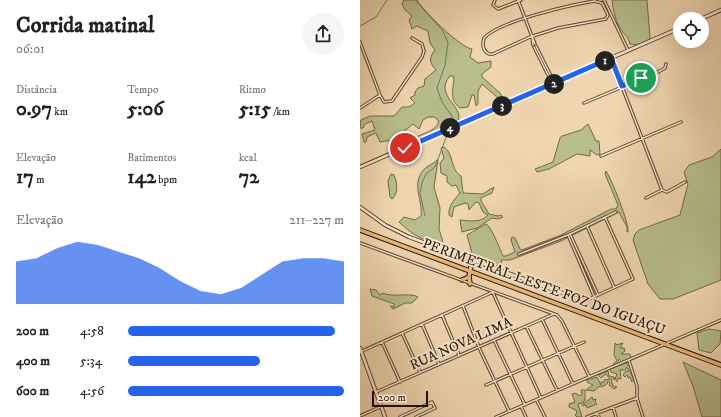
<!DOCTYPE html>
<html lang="pt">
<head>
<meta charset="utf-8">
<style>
  body { margin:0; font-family:"IM FELL DW Pica",serif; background:#f6f6f6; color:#202124; height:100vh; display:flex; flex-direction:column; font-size:15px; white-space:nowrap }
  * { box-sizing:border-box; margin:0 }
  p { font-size:13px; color:#757577 }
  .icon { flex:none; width:22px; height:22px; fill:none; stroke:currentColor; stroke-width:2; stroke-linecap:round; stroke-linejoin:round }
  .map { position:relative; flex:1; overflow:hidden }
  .panel { display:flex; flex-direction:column; background:#fff; width:360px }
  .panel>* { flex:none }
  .fabs { position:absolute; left:313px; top:12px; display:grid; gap:8px }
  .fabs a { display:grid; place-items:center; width:36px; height:36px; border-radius:50%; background:#fff; box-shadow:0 4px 16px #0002; font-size:20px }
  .scale { position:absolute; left:12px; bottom:10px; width:56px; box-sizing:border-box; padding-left:4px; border:2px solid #2b1200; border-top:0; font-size:11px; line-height:14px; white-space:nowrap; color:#2b1200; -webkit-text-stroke:3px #f5e4cc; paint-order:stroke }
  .pin { position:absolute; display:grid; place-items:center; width:34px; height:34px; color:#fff; margin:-17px; border:2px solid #fff; border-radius:50%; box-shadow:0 1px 4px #0007 }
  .km { position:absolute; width:20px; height:20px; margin:-10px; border-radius:50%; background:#222; color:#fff; font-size:11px; line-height:20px; text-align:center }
  .round { display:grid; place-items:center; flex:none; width:42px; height:42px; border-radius:21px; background:#f6f6f6 }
  .headline { display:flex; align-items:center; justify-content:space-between; height:68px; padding:0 16px }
  h1 { font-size:22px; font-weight:700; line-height:30px }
  .metrics { display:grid; grid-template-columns:repeat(3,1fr); gap:6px; height:68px; padding:4px 16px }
  .metrics div { display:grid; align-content:center }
  .metrics b { font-size:20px; font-weight:700 }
  .metrics small { font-size:11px; font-weight:400 }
  .metrics p { font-size:11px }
  .chart { height:112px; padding:8px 16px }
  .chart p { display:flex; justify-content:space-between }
  .chart svg { width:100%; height:72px; margin-top:4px; fill:#2563eb; opacity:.7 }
  ul { padding:0 16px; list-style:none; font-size:13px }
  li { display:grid; grid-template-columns:64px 48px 1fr; align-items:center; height:30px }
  li i { height:10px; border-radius:5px; background:#2563eb }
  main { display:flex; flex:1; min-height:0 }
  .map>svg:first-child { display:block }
</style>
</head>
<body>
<main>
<section class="panel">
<div class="headline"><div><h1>Corrida matinal</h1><p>06:01</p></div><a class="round"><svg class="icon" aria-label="share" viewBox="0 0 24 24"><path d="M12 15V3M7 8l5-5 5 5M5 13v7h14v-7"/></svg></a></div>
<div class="metrics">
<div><p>Distância</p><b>0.97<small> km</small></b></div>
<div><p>Tempo</p><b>5:06</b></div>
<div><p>Ritmo</p><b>5:15<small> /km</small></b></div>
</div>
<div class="metrics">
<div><p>Elevação</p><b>17<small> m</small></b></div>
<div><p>Batimentos</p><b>142<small> bpm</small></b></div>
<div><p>kcal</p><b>72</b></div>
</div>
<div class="chart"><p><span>Elevação</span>211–227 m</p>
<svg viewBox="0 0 160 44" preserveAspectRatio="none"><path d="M0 44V18L10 16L20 10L30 6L40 8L50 12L60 16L70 22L80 30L90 36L100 38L110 34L120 26L130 18L140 16L150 16L160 18V44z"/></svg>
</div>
<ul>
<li><b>200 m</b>4:58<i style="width:96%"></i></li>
<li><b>400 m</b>5:34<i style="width:61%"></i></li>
<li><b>600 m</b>4:56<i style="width:100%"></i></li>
</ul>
</section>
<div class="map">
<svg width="361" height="417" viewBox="0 0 361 417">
  <rect width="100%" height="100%" fill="#efd5b0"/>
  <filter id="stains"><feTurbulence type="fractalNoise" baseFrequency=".005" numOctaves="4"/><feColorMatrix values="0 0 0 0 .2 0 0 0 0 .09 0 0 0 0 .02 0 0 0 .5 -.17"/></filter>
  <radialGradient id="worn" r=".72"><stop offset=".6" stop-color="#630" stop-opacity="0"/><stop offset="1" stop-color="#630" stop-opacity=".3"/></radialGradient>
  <path fill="#b7bd8c" stroke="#716846" d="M44,0H57C62,10 101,48 112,49L110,57L118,63L131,61V67L122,74V77L140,93L143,99L138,98L122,84L118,91V104L116,106L114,95H112L108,107L100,108C89,100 93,90 94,79L93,76H90C73,95 105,107 98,121C95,127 79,131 73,133C67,136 58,143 50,143C56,132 75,135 79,121L74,117H68L63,120L59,129L53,124L43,132V140L40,144L37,145L33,140L20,142L16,133L7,137L6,142H4L2,134L15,130L12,121L5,124L3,128H0L1,120L10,116H34L42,107C48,107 50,107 55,103L50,98L55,95V92L58,88L64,86L65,79L76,70C69,63 69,57 75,50L70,43L68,31L57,26L52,29L49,20L52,16L45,10L42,4Z
    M252,0H287L290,38C287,42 276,46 270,44C268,37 266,36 262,31C256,23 253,10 252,0Z
    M228,124L236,141H239L240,154L237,155L230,150V156L217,154L189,169L177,172L175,169L193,162L200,138L202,136L221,130Z
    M84,147C94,153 90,170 101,176L103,193L123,194L134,187L132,193L121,198V201L129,214L138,216L141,215L143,217L138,219L132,218L117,228L102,232L100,220C110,221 121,223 128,215L123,212L119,203L116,202L109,210L108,204L105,203L94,207L92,217L89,215C88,206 95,199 100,193L96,185L92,186L87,182V176L81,173L80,163L84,158L81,148Z
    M361,149V280L313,299H300L288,284L273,240L275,234L279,230L320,215L328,184L324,172L329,165L352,157Z
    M77,160H78L74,187L80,208L79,229L83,242C66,244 50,233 39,222L44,217L55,220L61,216C63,201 52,186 62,172C65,167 73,164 77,160Z
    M246,171C251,178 270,225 268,232H267V227L259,212L201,241L150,260H141L142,263L137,266L113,257L107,235L126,224C131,226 140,249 143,256H146L155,252L151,240L152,237L155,238L160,249L162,250L201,235L251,209H256L258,205L245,174Z
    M31,174L34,175C37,182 39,193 32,199L30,197L28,181Z
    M10,289L16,290L20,295L23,293C32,298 50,292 58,297L52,303H45L33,309L30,306L34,307V304L12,296Z
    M349,329L361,331L360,344L351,353L339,350L337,333Z
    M255,343L257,345L263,343L260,348H264L265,351L261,354H270L271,358L263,363L259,359L257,365L253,364L257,361L254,355Z
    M323,362L361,380V417H342L333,386Z
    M266,363L271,368L270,371L274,380L272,382L270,377L268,378L267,375L265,377L263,375L266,371H269L267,367L265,370H260L261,379L258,378L257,382L255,379H251L253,386L257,387L254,389L249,385L250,383L248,381L247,384L242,387L240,386L234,391L226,390L233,385L227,382V380L237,377L241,385V382H244V380L250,379L246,374L241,378L238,375L248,371L249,376L254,377L255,379L257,374L251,372L250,369Z
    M221,390H225V401L223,402L224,404L232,397L233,400L236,399L235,402L237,404L227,408L226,405L223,406L221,403L218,404L222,417H217L215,415L217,413L216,410L209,407V404L215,402L212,394L215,393L220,396L222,394Z"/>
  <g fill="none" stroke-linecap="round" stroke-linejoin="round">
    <path stroke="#6e7668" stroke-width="1" d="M55,0L83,31L88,43L85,65L77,88L82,102L92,116L91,126
      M0,26L16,17L27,0
      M65,216L60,193L62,183L66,174L75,167L89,130"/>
    <g stroke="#5c432c" stroke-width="3.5">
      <path id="minor" d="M135,0L133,5L138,9L161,0
        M158,0L175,44
        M244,0L268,50
        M234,1L242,3L248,15L246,19L198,28L170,37L133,54H129C123,51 122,45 124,38C139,21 211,5 234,1Z
        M172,37L173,45
        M0,42L20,95L0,108
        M176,46L194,82
        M174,47L192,83
        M251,58L302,190
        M20,95L24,102L32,101L62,57L64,51L62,44L52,38
        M224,103L298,72L305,68L306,64
        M241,156L321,122
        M286,198L302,190L307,192L325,182
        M227,226L254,287
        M210,234L238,295
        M208,235L234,296
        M0,243L197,315L202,321L229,376
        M159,254L208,235L256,212
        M133,293L181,398
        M225,301L273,279L245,217
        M103,306L120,350L149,411
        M82,315L99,355
        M182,319L213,384
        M62,324L79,364
        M166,326L197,390
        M42,333L60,372
        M134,340L165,405
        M22,342L40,382
        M0,352L133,292
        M269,361L277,386V398L283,417
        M126,385L224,342
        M16,392L194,314
        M177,401L185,417
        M161,406L166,417
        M253,407L256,417
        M237,413L239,417
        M0,416L20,407
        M40,417L72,402L75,408L56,417
        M136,417L361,320
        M227,417L277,398"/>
    </g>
    <g stroke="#5c432c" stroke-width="4.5">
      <path id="tertiary" d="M341,19L361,10
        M0,167L320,28
        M0,207L25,225L49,237L224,301
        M0,348L25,417"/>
    </g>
    <g stroke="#2b1200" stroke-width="5.5">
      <path id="trunk" d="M0,230L361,365
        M108,258L111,266L109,277L110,284
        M102,280L109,277"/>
    </g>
    <use href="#minor" stroke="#f5e4cc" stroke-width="1.5"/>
    <use href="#tertiary" stroke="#f5e4cc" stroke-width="2.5"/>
    <use href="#trunk" stroke="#e8ba78" stroke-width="3.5"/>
  </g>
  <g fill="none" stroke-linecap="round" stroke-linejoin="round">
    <g stroke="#fff" stroke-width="8">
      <path id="route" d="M45,148L251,58L262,86L281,78"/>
    </g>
    <use href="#route" stroke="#2563eb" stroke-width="5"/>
  </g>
  <g text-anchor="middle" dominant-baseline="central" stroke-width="4" stroke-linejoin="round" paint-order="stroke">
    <g font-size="14" fill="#2b1200" stroke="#f5e4cc">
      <text transform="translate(184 287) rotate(20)">PERIMETRAL LESTE FOZ DO IGUAÇU</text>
      <text transform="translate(101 344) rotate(-24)">RUA NOVA LIMA</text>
    </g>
  </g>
  <rect width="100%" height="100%" filter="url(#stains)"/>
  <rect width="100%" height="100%" fill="url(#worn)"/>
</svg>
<div class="fabs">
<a><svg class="icon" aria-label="locate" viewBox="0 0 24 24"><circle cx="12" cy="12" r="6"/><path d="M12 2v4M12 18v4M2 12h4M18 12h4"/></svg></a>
</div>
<div class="scale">200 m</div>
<div class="pin" style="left:281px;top:78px;background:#1e9e55"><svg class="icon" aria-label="arrive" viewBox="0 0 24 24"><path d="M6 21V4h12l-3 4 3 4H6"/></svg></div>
<div class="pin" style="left:45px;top:148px;background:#d93025"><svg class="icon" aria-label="check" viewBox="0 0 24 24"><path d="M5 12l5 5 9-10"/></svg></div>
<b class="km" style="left:245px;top:61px">1</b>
<b class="km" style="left:194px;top:84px">2</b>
<b class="km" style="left:142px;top:106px">3</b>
<b class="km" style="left:90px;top:128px">4</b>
</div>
</main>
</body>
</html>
